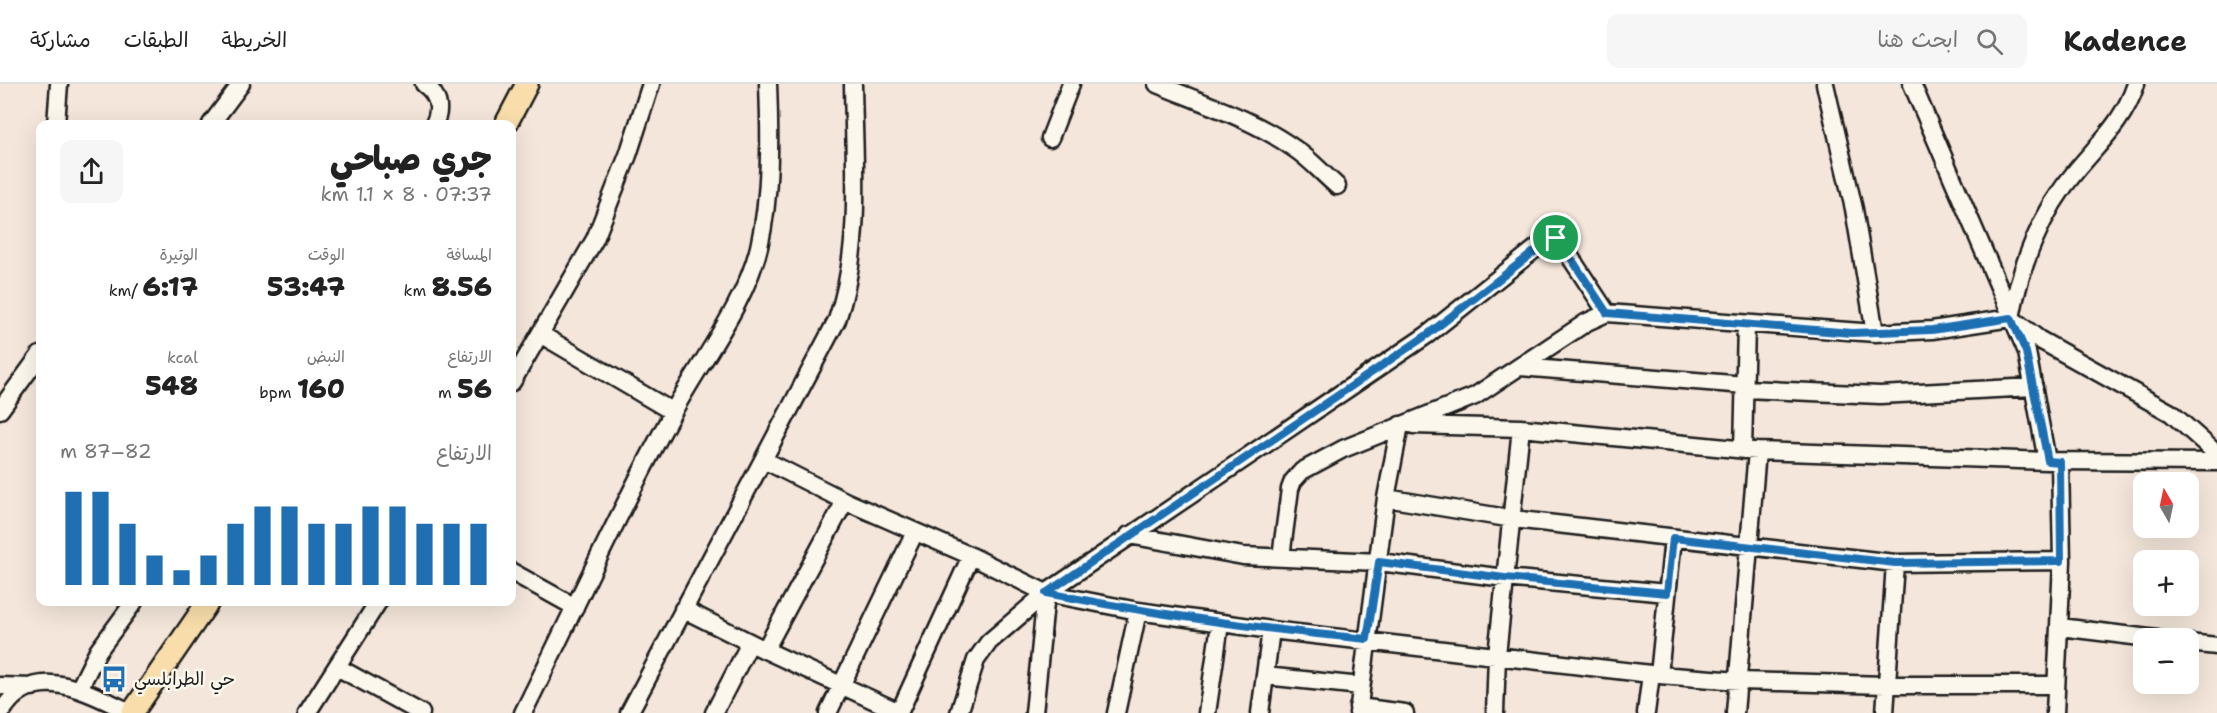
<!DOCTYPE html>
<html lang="ar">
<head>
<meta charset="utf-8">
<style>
  body { margin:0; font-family:"Shantell Sans","Playpen Sans Arabic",sans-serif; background:#f6f6f6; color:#222; direction:rtl; height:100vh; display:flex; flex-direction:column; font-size:22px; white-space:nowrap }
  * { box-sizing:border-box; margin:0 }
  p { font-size:20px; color:#767676 }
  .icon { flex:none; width:33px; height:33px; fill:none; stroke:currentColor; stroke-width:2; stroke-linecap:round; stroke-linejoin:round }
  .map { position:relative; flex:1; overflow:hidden; direction:ltr }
  .side { position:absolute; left:36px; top:36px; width:480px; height:486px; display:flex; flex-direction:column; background:#fff; border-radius:12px; box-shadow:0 6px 24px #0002; direction:rtl }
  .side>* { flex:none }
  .needle { width:39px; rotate:351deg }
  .buttons { position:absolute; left:2133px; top:388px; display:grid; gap:12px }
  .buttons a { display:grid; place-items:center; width:66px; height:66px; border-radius:12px; background:#fff; box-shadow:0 6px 24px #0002; font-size:30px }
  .pin { position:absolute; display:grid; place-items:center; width:51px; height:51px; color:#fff; margin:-26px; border:3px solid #fff; border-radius:50%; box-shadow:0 2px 6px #0007 }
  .round { display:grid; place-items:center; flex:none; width:63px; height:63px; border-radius:12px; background:#f6f6f6 }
  .summary { display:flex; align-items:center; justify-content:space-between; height:102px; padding:0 24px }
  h1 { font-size:33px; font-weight:800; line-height:45px }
  .figures { display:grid; grid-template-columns:repeat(3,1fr); gap:9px; height:102px; padding:6px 24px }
  .figures div { display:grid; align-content:center }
  .figures b { font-size:26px; font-weight:800 }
  .figures small { font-size:16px; font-weight:400 }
  .figures p { font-size:16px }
  .chart { height:168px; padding:12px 24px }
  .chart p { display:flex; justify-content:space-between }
  .chart svg { width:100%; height:108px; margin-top:6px; stroke:#1f6fb2; stroke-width:6 }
  header { display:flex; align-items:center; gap:36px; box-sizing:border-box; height:84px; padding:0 30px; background:#fff; border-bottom:2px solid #e0e0e0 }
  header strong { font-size:28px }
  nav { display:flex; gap:33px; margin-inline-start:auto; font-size:21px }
  .search { width:420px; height:54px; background:#f6f6f6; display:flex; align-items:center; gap:15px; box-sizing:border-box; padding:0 21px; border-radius:12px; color:#767676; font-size:22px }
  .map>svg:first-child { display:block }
</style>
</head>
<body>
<header>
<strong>Kadence</strong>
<div class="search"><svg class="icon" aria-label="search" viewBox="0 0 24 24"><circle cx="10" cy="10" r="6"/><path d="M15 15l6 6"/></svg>ابحث هنا</div>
<nav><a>الخريطة</a><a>الطبقات</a><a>مشاركة</a></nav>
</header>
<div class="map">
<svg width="2217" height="629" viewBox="0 0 2217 629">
  <rect width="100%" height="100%" fill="#f4e6da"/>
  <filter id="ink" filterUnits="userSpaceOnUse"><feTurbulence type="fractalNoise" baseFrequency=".0167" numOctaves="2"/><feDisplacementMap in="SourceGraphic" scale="12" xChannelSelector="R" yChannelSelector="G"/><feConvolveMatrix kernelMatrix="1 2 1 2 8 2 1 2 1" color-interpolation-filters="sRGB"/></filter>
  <g filter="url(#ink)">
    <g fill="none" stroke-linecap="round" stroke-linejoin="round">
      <g stroke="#1c1c1c" stroke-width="21">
        <path id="minor" d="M424,0C438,10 442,25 434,40
          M1157,0C1203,19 1255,36 1295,65C1310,75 1323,90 1337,102
          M1825,0L1854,125L1875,249
          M1912,0L2027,268L2047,377L2217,378
          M56,40L59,0
          M211,40L241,0
          M1050,54L1071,0
          M2011,234C2020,183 2041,128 2076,87C2100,58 2124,37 2136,0
          M540,250L673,328
          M1520,283L1745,301
          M512,298L595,155L628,71L651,0
          M1745,305L1880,311L2034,303
          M0,326L40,271
          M1413,341L1521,344L1757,367L2047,377
          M1743,366L1746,241
          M764,376L845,417L971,472L1046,509L1138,527L1271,546L1659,591L1739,597L1886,601H2055
          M1386,414L1513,435L1895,479L2062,477
          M1129,451L1243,472L1379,478L1505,494L1667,509
          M1281,473L1290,405L1293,397L1302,387L1343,365L1475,312L1587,238L1607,229L1875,249L1932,246L2011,234L2040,256L2171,329L2217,370
          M512,488L575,523
          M683,525L765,566L899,628
          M2060,543L2157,555
          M2188,559L2217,562
          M765,566L845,417
          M337,583L421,629
          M1659,591L1673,454
          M1265,592L1361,602
          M0,602L32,603
          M79,605L98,567L134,518
          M1358,623L1405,629
          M1,629C33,574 90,610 132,629
          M307,629L378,518
          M523,629C573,529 619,426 673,328C700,278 746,219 759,163C771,111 770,53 768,0
          M629,629L837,236C863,160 854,79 853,0
          M714,629L750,559
          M828,629L915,448
          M899,629L971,472
          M959,629L976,576L989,558L1046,509L1427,251L1544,158L1552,154L1559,156L1607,229
          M1034,629L1046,509
          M1116,629L1138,527
          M1207,629L1220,540
          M1260,629L1271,546
          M1358,629L1386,414L1400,341
          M1495,629L1497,571L1521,344
          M1646,629L1651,590
          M1735,629L1757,367
          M1885,629L1895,479
          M2055,629L2062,477L2060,378"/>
      </g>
      <g stroke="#1c1c1c" stroke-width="26">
        <path id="major" d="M506,40L527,0
          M132,629L208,518"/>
      </g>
      <use href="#minor" stroke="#fbf7ec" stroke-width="16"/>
      <use href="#major" stroke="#f9deab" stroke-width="21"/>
    </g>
  </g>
  <g fill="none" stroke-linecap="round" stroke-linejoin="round" filter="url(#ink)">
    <g stroke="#fff" stroke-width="12">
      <path id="route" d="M1552,154L1559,156L1607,229L1852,249L1932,246L2011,234L2026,268L2048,377L2060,378L2061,477L1895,479L1673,454L1667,509L1505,494L1379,478L1367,555C1259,545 1153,530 1046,509L1427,251Z"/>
    </g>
    <use href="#route" stroke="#1f6fb2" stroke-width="8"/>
  </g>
  <defs>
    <g id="bus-bare" transform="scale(2.07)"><path d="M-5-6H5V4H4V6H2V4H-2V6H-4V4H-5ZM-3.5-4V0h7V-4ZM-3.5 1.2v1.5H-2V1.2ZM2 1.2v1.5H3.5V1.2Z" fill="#1f6fb2" stroke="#fbf7ec" stroke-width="2.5" paint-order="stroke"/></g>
  </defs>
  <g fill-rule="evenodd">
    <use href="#bus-bare" x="114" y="595"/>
  </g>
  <g text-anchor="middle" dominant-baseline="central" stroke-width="5" stroke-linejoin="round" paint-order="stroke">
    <g font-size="18" fill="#1c1c1c" stroke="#fbf7ec" text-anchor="start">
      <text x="134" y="595">حي الطرابلسي</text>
    </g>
  </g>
</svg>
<div class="buttons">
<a><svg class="needle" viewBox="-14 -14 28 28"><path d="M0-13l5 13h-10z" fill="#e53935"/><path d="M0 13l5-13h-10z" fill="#767676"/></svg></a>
<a>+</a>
<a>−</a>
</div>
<div class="pin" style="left:1556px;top:154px;background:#1e9e55"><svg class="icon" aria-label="arrive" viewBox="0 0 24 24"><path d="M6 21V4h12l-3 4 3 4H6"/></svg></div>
<section class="side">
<div class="summary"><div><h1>جري صباحي</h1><p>07:37 · 8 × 1.1 km</p></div><a class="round"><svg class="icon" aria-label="share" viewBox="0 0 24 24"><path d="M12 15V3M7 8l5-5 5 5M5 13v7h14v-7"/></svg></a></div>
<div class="figures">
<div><p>المسافة</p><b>8.56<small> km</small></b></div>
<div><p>الوقت</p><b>53:47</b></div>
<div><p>الوتيرة</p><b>6:17<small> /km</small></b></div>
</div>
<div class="figures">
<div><p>الارتفاع</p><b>56<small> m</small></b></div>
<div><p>النبض</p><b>160<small> bpm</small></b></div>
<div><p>kcal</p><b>548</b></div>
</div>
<div class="chart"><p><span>الارتفاع</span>82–87 m</p>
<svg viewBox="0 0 160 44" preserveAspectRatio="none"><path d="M5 44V6M15 44V6M25 44V19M35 44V32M45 44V38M55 44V32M65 44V19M75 44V12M85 44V12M95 44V19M105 44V19M115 44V12M125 44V12M135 44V19M145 44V19M155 44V19"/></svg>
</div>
</section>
</div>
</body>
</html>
